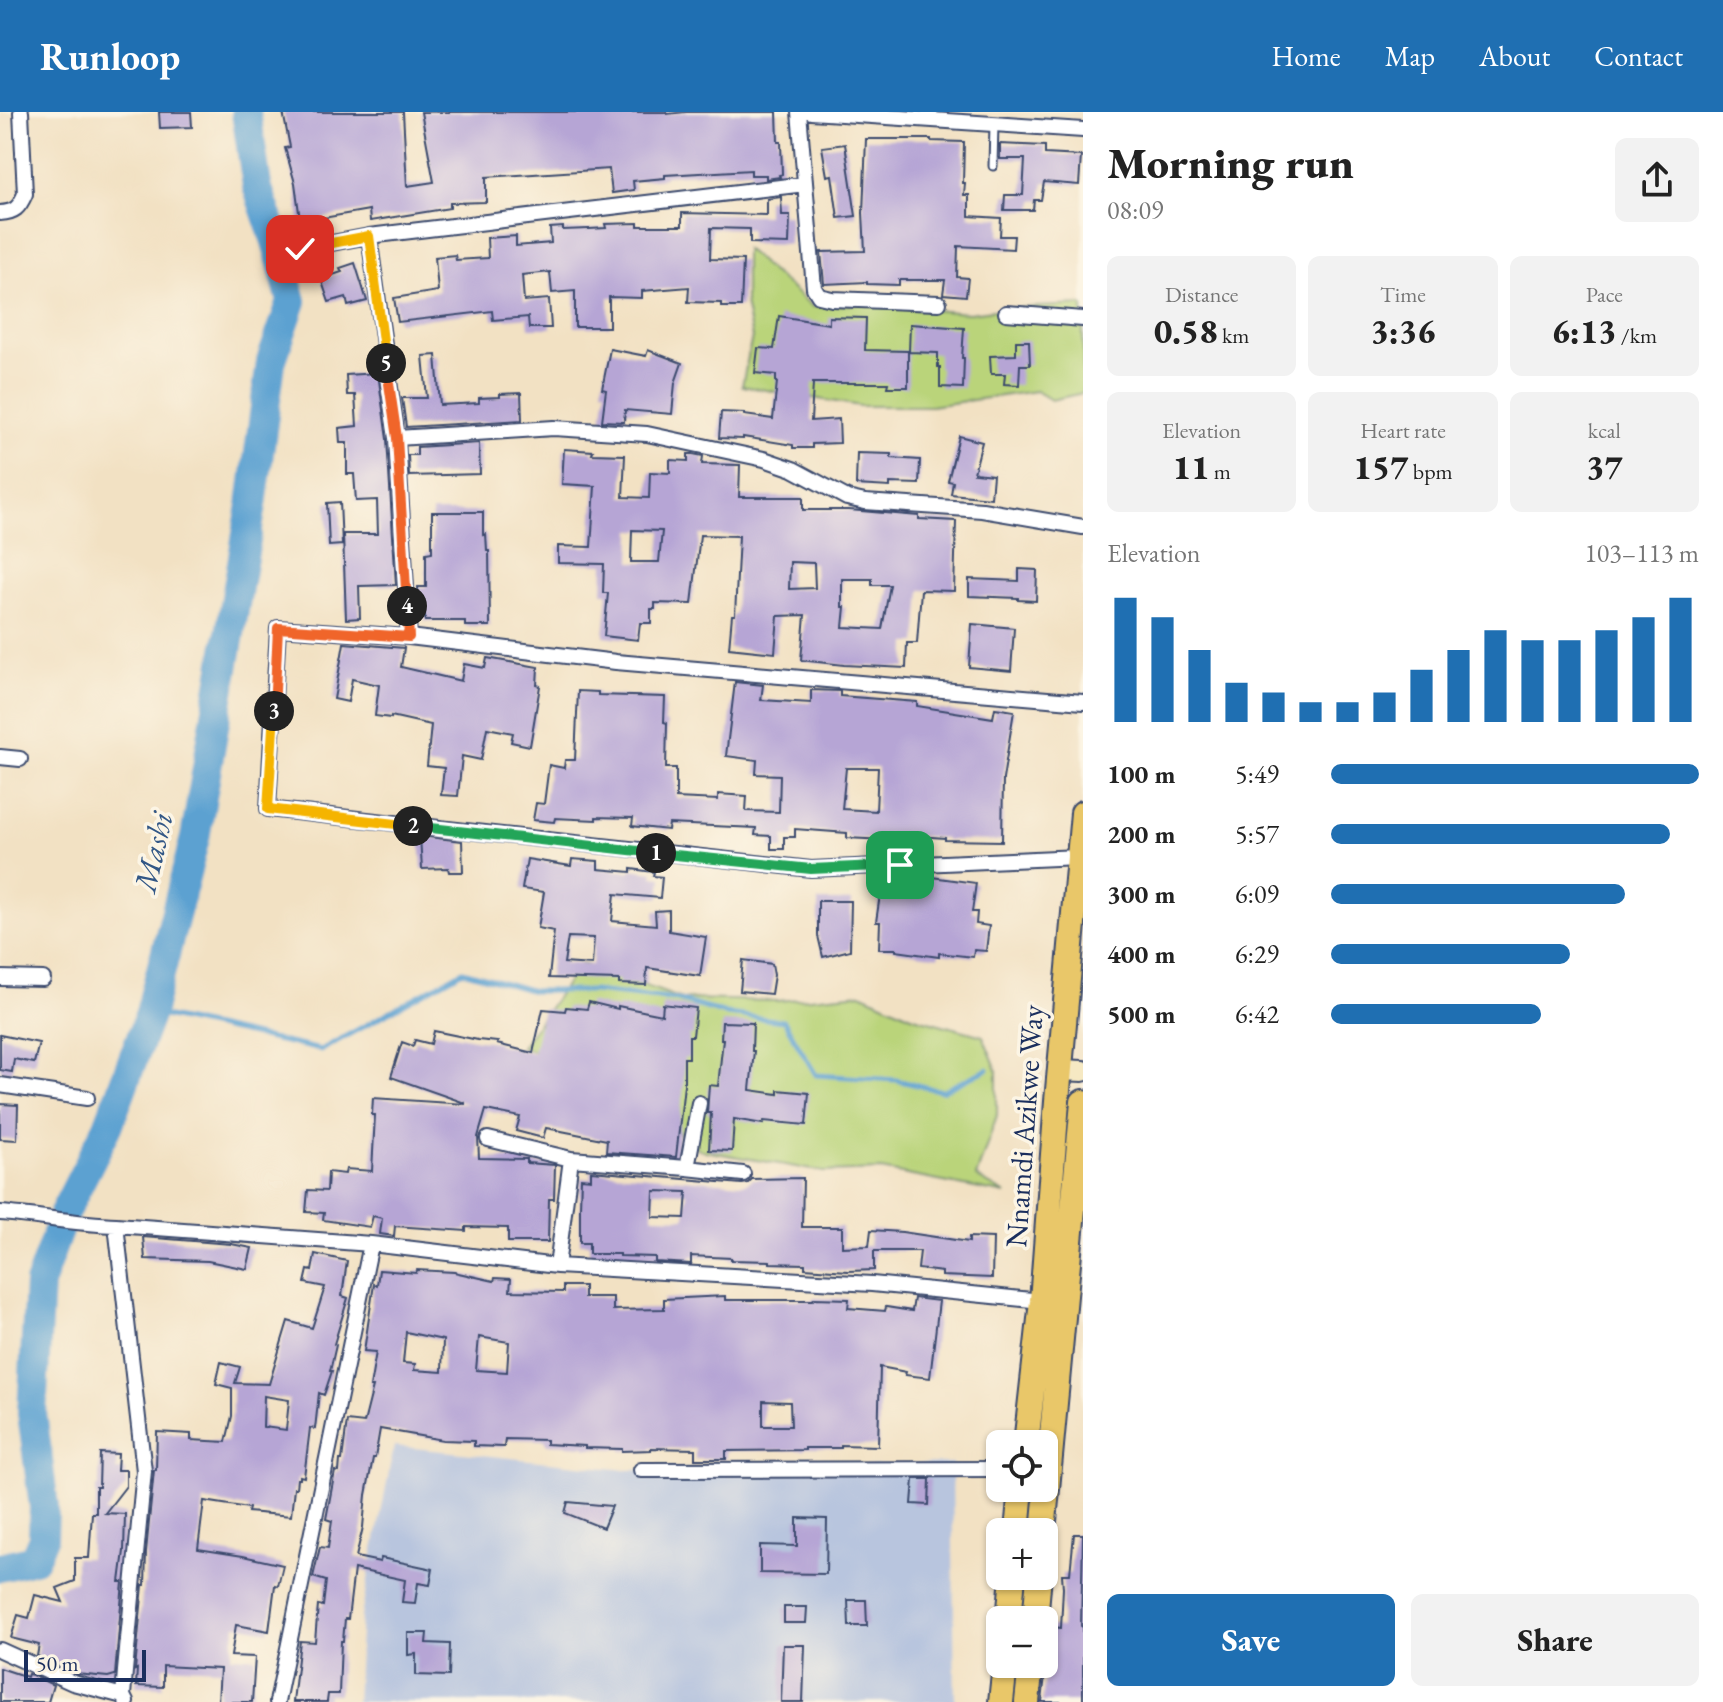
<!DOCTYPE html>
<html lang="en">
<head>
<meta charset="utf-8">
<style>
  body { margin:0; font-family:"EB Garamond",serif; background:#f2f2f2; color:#222; height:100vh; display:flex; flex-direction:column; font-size:30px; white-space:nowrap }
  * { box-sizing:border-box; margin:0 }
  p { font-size:26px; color:#767676 }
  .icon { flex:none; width:44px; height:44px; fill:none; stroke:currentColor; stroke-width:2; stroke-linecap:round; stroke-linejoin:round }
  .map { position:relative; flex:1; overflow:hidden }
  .drawer { display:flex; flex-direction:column; background:#fff; width:640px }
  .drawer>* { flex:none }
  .tools { position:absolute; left:986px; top:1318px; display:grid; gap:16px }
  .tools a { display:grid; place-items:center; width:72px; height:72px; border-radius:12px; background:#fff; box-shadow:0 2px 6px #0004; font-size:40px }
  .scale { position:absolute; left:24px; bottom:20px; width:122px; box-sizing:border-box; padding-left:8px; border:4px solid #1b2f5e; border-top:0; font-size:22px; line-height:28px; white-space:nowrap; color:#1b2f5e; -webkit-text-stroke:6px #fcf5e5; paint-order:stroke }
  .pin { position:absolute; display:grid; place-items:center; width:68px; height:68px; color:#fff; margin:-34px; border-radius:16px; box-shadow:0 4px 12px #0006 }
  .km { position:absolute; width:40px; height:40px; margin:-20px; border-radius:50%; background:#222; color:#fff; font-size:22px; line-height:40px; text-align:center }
  .round { display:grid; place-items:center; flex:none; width:84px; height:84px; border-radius:12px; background:#f2f2f2 }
  .summary { display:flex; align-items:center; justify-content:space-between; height:136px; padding:0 24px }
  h1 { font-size:44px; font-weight:800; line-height:60px }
  .metrics { display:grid; grid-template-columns:repeat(3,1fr); gap:12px; height:136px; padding:8px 24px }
  .metrics div { display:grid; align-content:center; border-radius:12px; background:#f2f2f2; text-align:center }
  .metrics b { font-size:34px; font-weight:800 }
  .metrics small { font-size:22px; font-weight:400 }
  .metrics p { font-size:22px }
  .chart { height:224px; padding:16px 24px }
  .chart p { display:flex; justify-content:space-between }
  .chart svg { width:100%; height:144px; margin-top:8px; stroke:#1f6fb2; stroke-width:6 }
  .action { display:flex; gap:16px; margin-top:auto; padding:16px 24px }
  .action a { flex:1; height:92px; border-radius:12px; background:#1f6fb2; color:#fff; font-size:32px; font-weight:800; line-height:92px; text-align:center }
  .action a+a { background:#f2f2f2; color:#222 }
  ul { padding:0 24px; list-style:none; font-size:26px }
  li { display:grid; grid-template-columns:128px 96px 1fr; align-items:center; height:60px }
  li i { height:20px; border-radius:10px; background:#1f6fb2 }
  header { display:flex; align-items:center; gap:48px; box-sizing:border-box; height:112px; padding:0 40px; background:#1f6fb2; color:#fff }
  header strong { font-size:38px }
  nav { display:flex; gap:44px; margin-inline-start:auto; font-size:28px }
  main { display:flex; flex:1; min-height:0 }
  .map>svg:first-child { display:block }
</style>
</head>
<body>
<header>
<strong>Runloop</strong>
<nav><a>Home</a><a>Map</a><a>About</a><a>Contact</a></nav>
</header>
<main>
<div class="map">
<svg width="1083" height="1590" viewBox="0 0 1083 1590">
  <rect width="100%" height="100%" fill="#fcf5e5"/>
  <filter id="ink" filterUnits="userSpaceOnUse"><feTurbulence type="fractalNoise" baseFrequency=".0125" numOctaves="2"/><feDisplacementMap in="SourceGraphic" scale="16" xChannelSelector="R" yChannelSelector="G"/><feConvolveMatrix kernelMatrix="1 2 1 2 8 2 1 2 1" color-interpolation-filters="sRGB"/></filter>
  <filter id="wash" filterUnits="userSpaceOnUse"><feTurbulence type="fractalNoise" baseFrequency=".006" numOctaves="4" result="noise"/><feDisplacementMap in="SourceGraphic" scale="32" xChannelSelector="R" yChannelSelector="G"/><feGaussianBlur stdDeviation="1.8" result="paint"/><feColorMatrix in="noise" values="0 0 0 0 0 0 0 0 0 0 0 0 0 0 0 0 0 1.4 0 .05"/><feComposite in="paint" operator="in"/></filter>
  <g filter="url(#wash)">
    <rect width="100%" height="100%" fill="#f2e1c3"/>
    <path fill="#b8c5de" d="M394,1334L626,1358L952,1351L955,1590H356L361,1504Z"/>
    <path fill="#bad47a" stroke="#6a826c" stroke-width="2" d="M745,137L813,195L858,192L968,201L1013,196L1083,193V281L1051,288L1036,279L931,294H860L742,274L752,225L745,191Z
      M581,851L682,887L778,889L861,881L914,905L983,924L997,958V1003L976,1065L1006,1082L881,1058L824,1060L700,1038L606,960L521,935Z"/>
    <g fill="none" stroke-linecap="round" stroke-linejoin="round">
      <path stroke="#5ca1d1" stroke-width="5" d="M150,901L321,938L463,859L533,879H593L678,888L726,902L784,909L816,963L896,968L942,979L988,957"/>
      <path stroke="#5ca1d1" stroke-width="30" d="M0,1455L34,1447L43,1426L44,1395L32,1301L39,1172L65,1099L108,1014L150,901L195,726L252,393L271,250L292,189L276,129L257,74L246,0"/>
    </g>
    <g id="blocks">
      <path fill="#b6a5d5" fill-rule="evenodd" d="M159,0H191L192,15L160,16Z
        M283,0H403L407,74L434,70L421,0H667V2L686,0H777L778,30H781L782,62L779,63L780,65L766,67V63H751V58L665,63V66L633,69L634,78L612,81L609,57L486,65V90L450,91V96L370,109L369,98L323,106V112L301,115L295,71L285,36L290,35Z
        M866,27H931V29L964,30L963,71H965L964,83H969V104L1001,106L1000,124H1014L1013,137L958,134L957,165L968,166L966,184L943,182L945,168H899V173L867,172V170L824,172L821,140L865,139L863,101Z
        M845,32L856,104L838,106L832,63L827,64L822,35Z
        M1000,32L1045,34V42L1081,44L1079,73L1044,70L1041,88H1034L1033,98H1004L1005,83H1023L1025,47H1000Z
        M781,85L782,103H790L789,132L750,131V117L711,116L710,147L743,148L741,195H721V191L688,190L689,175L642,179V186L609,185V215H575V179L552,181L550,160L522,163L524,189L549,187L551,216H529L528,205L493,208L492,199L398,210L394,186L438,179L435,145L455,143L456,148L488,146L487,126L516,124V134L551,131L550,116L563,115V118L589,117L606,116L605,112L638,111V114H682V101L767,103V87Z
        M355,151L367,189L348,194L346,185L329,190L321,167L342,160L340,156Z
        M779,204L829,212V205L866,206L865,238L908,239V275H887L888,271H813L811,309L839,307L840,331L812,332V336H793V333L743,325V327L719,326L721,300L744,301V303L773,307L777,270H776V263L755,261L758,236L774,237Z
        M910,212L964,216L962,246H964L963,276L940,275V255H938V241L909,240Z
        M1016,229H1029L1030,253H1020L1019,273L1004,272L1005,262H991L990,244L1016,243Z
        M610,237L646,244L648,238L682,251L675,271L672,302L625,298L624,310L602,309L606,278L602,277Z
        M436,243L440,293L479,291V286L500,285V282L521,281L522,308L406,315L402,286H427L423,244Z
        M378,261L387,327L396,473L359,474L360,506L346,507L343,422H378L377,388L356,389L354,362H347V331H340L339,316L357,314L355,283H347L346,263Z
        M959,324L982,330L974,361L993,363L991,386L951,382L953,370L948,369Z
        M479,331L480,362L409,364L408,343H417V335Z
        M564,337L593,339L592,342L625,343L623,385L649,386L650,360L670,361V348L688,349V342H693L703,344L702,352L740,353L739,385H803V398H849L919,404V407L956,409L954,479L921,478L917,531H907L906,556L844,553L801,548L805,503L778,504L775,541L729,536L732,503H735L739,424L700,423L692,492L655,491V497H651V511H640L638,528L604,524L608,481H603L604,452L558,451V434L591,435L595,374L562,372ZM632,418L662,419L659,450H631ZM790,450L814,451L815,476L789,477ZM842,467H872V473H890L882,517L843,515L845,495H842Z
        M857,341L891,342V346L920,348L919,372L890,371V375L856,373Z
        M340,390L342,433L329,434L327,391Z
        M432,400H483V423L486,422L487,439H489L490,514H465V509H425V502H419L418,475H426V441L432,440Z
        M1019,457L1037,458L1036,489L1018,488V486L969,484V467L1019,469Z
        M972,512L1014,516L1011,559L969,555Z
        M344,531L404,536L401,555L461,569L464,552L485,556L487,546L538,555L537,573L540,574L530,634L511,630L513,621L487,616L481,648L462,644L458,684L441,683L444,656L427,654L431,613L391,604V606L375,604L379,573L352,567L348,590L334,587Z
        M735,570L763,573L761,588L811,591V578L840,579V584L917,590V594L993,606L995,596L1014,599L1003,667L1002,729L945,728V726L905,723V729L847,726V721L795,717V725H784V737H771V724L755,723L756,716L669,712L668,718L632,714L633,706L596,705V708L555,706L554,710L533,708L536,691L544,692L549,653L564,656L565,648H575L578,579L598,580V583L665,585L664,610L667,611L666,656H676V686L718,688V682L747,684L746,699L779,700L780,663L756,662L757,648L726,644ZM846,656H878L876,699L842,697Z
        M420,724L462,729L463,760H449L448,756L422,757Z
        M527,747L571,754L572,747L598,749V757L631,760V757L654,760L653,764L662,765L660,786L615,782L612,809L656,813L655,799L669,798V819L706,825L700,864L647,856L646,873L619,872V868L549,866L554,819L538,816L544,780L522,777ZM568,825L594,826L592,853L564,851Z
        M917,763L976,771L972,800H977L976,812L989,814L986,839L974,838L973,845L939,841V845L896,839V837H879L880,810H876L881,776L914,781Z
        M818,789H851L850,838L823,845L818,824Z
        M743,848L772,852L774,863L771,882L740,879Z
        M589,890L618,897V894L662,903L663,892L696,896L693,924H689V946H684V973L676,1045L606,1040L607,1028L546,1016L543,1026L516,1019L520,1005L486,998L478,1025L479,1046L527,1047V1051L555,1053L554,1087H549L548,1130H508V1116L466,1115V1119L395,1114L394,1124L380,1122L382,1106L373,1104L370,1115L323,1108L324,1101L306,1100L308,1078L327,1079L328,1060L345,1062L346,1057L372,1059L375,1003H372L373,986L465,992V991L391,965L402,930L413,934L415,928L431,932L434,919L478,928L498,930L497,932L533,941L543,897L565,899L566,895L587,897Z
        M722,910L753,911L752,939H754L750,978L778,982V978L809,981L806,1013L764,1009L763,1012L734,1007L732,1039L709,1038L711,1001H707L709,973L718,974L723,927H721Z
        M0,923L39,931L34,951L14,947L12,960L0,958Z
        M0,992L18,993L17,1028L0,1027Z
        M591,1059L742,1072L748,1071L752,1067L803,1066L802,1115H842V1135L869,1134L871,1118L902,1120L969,1130V1125L993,1126L992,1166L942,1164V1160L918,1157L920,1139H874V1158L848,1159L805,1156V1152L770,1151V1149L731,1148V1146L691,1144V1152L655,1150V1145L620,1144V1142H589V1131H580V1096L581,1066L591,1067ZM654,1079L687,1080L685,1106L653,1105Z
        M143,1125L231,1132L252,1136L247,1157L208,1149L145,1147Z
        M315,1142L347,1149L342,1184L348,1186L334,1232L336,1233L330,1259H332L324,1283L319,1281L315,1317L310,1316L304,1365L300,1364V1367H297L296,1376H294L291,1404L248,1400L249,1396L204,1389L198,1437L243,1444L283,1453L278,1474L275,1473L269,1519L236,1513L231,1544L255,1545L252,1590H218L220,1557L163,1554V1575L136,1574L137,1557L135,1558L143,1473H145L146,1440L154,1358H156L157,1320L191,1322V1328L226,1330L232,1304V1276L216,1272L221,1250L240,1255L235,1271L269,1272L288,1209L312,1216L325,1175L305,1171L308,1158L312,1159ZM264,1284L289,1288L286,1318L263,1315Z
        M379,1158L416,1161L417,1158L454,1160L494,1169L495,1166L511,1167L510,1179L563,1180V1174H584V1185H613V1198L664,1197V1187L725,1184V1188H813L814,1186L849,1187L848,1196L885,1199L886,1195L912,1199L914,1186L939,1189L930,1266L905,1263L906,1260L880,1255L878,1334L841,1333V1336H805V1338L726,1339V1347H695V1337L651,1336V1338L622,1339V1337L585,1336V1334L546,1332V1328L505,1327L504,1335L474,1334V1329L443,1328L380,1317L375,1346H373L366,1383L363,1415L356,1445L380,1450L381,1446L433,1457L430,1473L418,1471L415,1491L402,1490L405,1468L354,1457L348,1507H345L343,1529H341L339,1582H328L327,1590H293L300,1529L315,1530L318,1493L323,1494L326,1469L313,1465L320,1435L328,1436L332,1409L326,1407L335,1359L339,1360L340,1348H342L347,1309L364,1311L373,1275H370L376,1240L364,1239L374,1172L377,1173ZM406,1220L443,1228L442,1260L414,1258L415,1252L403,1251ZM479,1225L509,1230L507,1260L476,1258ZM763,1289L790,1290L791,1314H763Z
        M100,1341L118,1342L117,1358H126V1374L105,1401L125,1402L124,1439L120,1470H123L115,1563L108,1565L76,1562L37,1544L39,1533L11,1526L18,1503L29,1506L35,1483L63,1490L57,1476L75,1469V1446H89L92,1401H96V1375H99Z
        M914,1367H930L929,1393L912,1392Z
        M568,1390L612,1394L603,1416L565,1401Z
        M797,1406L827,1407L826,1462L760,1461V1433L797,1434Z
        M1074,1422H1083L1081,1514L1083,1515V1590H1042L1046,1554L1044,1545V1520L1048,1514L1061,1516L1063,1476L1062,1462H1070Z
        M848,1488H866L867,1514H849Z
        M784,1495H807L806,1511H784Z
        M408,1521H427L426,1531L450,1532L449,1564L416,1563V1542L408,1543Z
        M783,1533H805L803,1590H781Z
        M0,1556L27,1565L28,1562L32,1563L53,1573L48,1590H0Z"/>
    </g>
  </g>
  <g filter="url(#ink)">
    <use href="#blocks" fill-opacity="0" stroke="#3b4a6d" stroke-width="2"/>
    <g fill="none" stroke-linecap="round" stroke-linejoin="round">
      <g stroke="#3b4a6d" stroke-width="11">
        <path id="lane" d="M993,54L994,12"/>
      </g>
      <g stroke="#3b4a6d" stroke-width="18">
        <path id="street" d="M799,0L814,176L819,184L832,187L939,191
          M811,0L1083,18
          M0,101C15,100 19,96 25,82L21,0
          M300,137L369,124
          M1006,201L1083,207
          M397,326L554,316L647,322L764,347L793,357L847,386L865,390L982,398L1083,415
          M409,525L397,326L369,124L805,72
          M0,645L20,647
          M1078,745L811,757L268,697L278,516L409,525L616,550L1083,590
          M0,866L43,867
          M0,973L87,986
          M488,1027L571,1047L687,1056L743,1062
          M687,1056L699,991
          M0,1101C39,1104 77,1112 116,1113L371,1132L557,1154L872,1172L1042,1189
          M116,1113L144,1359L125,1559L123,1584L126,1590
          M557,1154L571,1047
          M641,1358L1000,1357
          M0,1538L73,1571L123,1584
          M277,1590L371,1132"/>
      </g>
      <g stroke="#3b4a6d" stroke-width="24">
        <path id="secondary" d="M1060,958L1083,959"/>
      </g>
      <g stroke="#3b4a6d" stroke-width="28">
        <path id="highway" d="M1026,1332L1042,1189L1057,989L1083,701
          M1017,1420L1021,1376
          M1043,1420L1083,990
          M1009,1508L1013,1464
          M1035,1508L1039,1464
          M1001,1590L1005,1552
          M1027,1590L1031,1552"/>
      </g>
      <use href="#lane" stroke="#fff" stroke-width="7"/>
      <use href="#street" stroke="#fff" stroke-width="14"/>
      <use href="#secondary" stroke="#f6e9c3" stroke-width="20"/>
      <use href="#highway" stroke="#e9c769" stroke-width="24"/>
    </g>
  </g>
  <g fill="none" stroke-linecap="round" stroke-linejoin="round" filter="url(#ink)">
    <g stroke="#fff" stroke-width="16">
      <path id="split-1" d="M656,741L811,757L900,753"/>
    </g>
    <g stroke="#fff" stroke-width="16">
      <path id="split-2" d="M413,714L656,741"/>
    </g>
    <g stroke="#fff" stroke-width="16">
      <path id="split-3" d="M274,599L268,697L413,714"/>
    </g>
    <g stroke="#fff" stroke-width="16">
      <path id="split-4" d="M274,599L278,516L409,525L407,494"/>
    </g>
    <g stroke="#fff" stroke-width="16">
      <path id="split-5" d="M386,251L397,326L407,494"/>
    </g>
    <g stroke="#fff" stroke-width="16">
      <path id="split-6" d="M300,137L369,124L386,251"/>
    </g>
    <use href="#split-1" stroke="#22a559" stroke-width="10"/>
    <use href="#split-2" stroke="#22a559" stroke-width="10"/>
    <use href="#split-3" stroke="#f5b400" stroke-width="10"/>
    <use href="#split-4" stroke="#f0652b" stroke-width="10"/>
    <use href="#split-5" stroke="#f0652b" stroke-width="10"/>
    <use href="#split-6" stroke="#f5b400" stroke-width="10"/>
  </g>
  <g text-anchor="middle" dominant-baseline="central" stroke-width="7" stroke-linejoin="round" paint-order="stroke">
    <g font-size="30" fill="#1b2f5e" stroke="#fcf5e5">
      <text transform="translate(1024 1014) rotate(-86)">Nnamdi Azikwe Way</text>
    </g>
    <g font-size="32" font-style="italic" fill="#325786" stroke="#fcf5e5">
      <text transform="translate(153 740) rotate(-77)">Mashi</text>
    </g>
  </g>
</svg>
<div class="tools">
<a><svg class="icon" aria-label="locate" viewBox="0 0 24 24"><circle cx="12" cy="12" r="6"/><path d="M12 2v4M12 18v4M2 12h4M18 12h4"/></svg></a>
<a>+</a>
<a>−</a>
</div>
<div class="scale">50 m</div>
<div class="pin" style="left:900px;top:753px;background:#1e9e55"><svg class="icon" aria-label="arrive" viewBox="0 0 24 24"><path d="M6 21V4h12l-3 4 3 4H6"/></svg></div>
<div class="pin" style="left:300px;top:137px;background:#d93025"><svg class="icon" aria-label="check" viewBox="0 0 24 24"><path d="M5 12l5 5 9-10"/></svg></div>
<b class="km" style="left:656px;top:741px">1</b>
<b class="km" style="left:413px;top:714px">2</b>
<b class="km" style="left:274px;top:599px">3</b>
<b class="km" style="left:407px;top:494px">4</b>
<b class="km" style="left:386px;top:251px">5</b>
</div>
<section class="drawer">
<div class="summary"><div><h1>Morning run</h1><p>08:09</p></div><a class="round"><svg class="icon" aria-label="share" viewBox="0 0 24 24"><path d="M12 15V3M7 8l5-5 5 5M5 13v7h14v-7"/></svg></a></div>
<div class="metrics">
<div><p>Distance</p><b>0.58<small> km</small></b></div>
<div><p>Time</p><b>3:36</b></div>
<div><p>Pace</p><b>6:13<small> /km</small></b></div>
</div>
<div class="metrics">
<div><p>Elevation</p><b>11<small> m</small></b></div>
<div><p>Heart rate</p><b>157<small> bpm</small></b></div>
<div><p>kcal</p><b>37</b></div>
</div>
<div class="chart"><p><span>Elevation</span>103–113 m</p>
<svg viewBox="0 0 160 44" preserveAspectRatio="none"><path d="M5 44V6M15 44V12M25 44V22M35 44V32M45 44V35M55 44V38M65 44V38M75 44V35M85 44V28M95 44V22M105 44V16M115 44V19M125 44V19M135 44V16M145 44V12M155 44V6"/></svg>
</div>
<ul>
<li><b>100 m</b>5:49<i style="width:100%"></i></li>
<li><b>200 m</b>5:57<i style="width:92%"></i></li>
<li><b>300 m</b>6:09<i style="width:80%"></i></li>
<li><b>400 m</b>6:29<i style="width:65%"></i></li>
<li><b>500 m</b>6:42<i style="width:57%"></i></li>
</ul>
<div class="action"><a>Save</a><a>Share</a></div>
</section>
</main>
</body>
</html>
